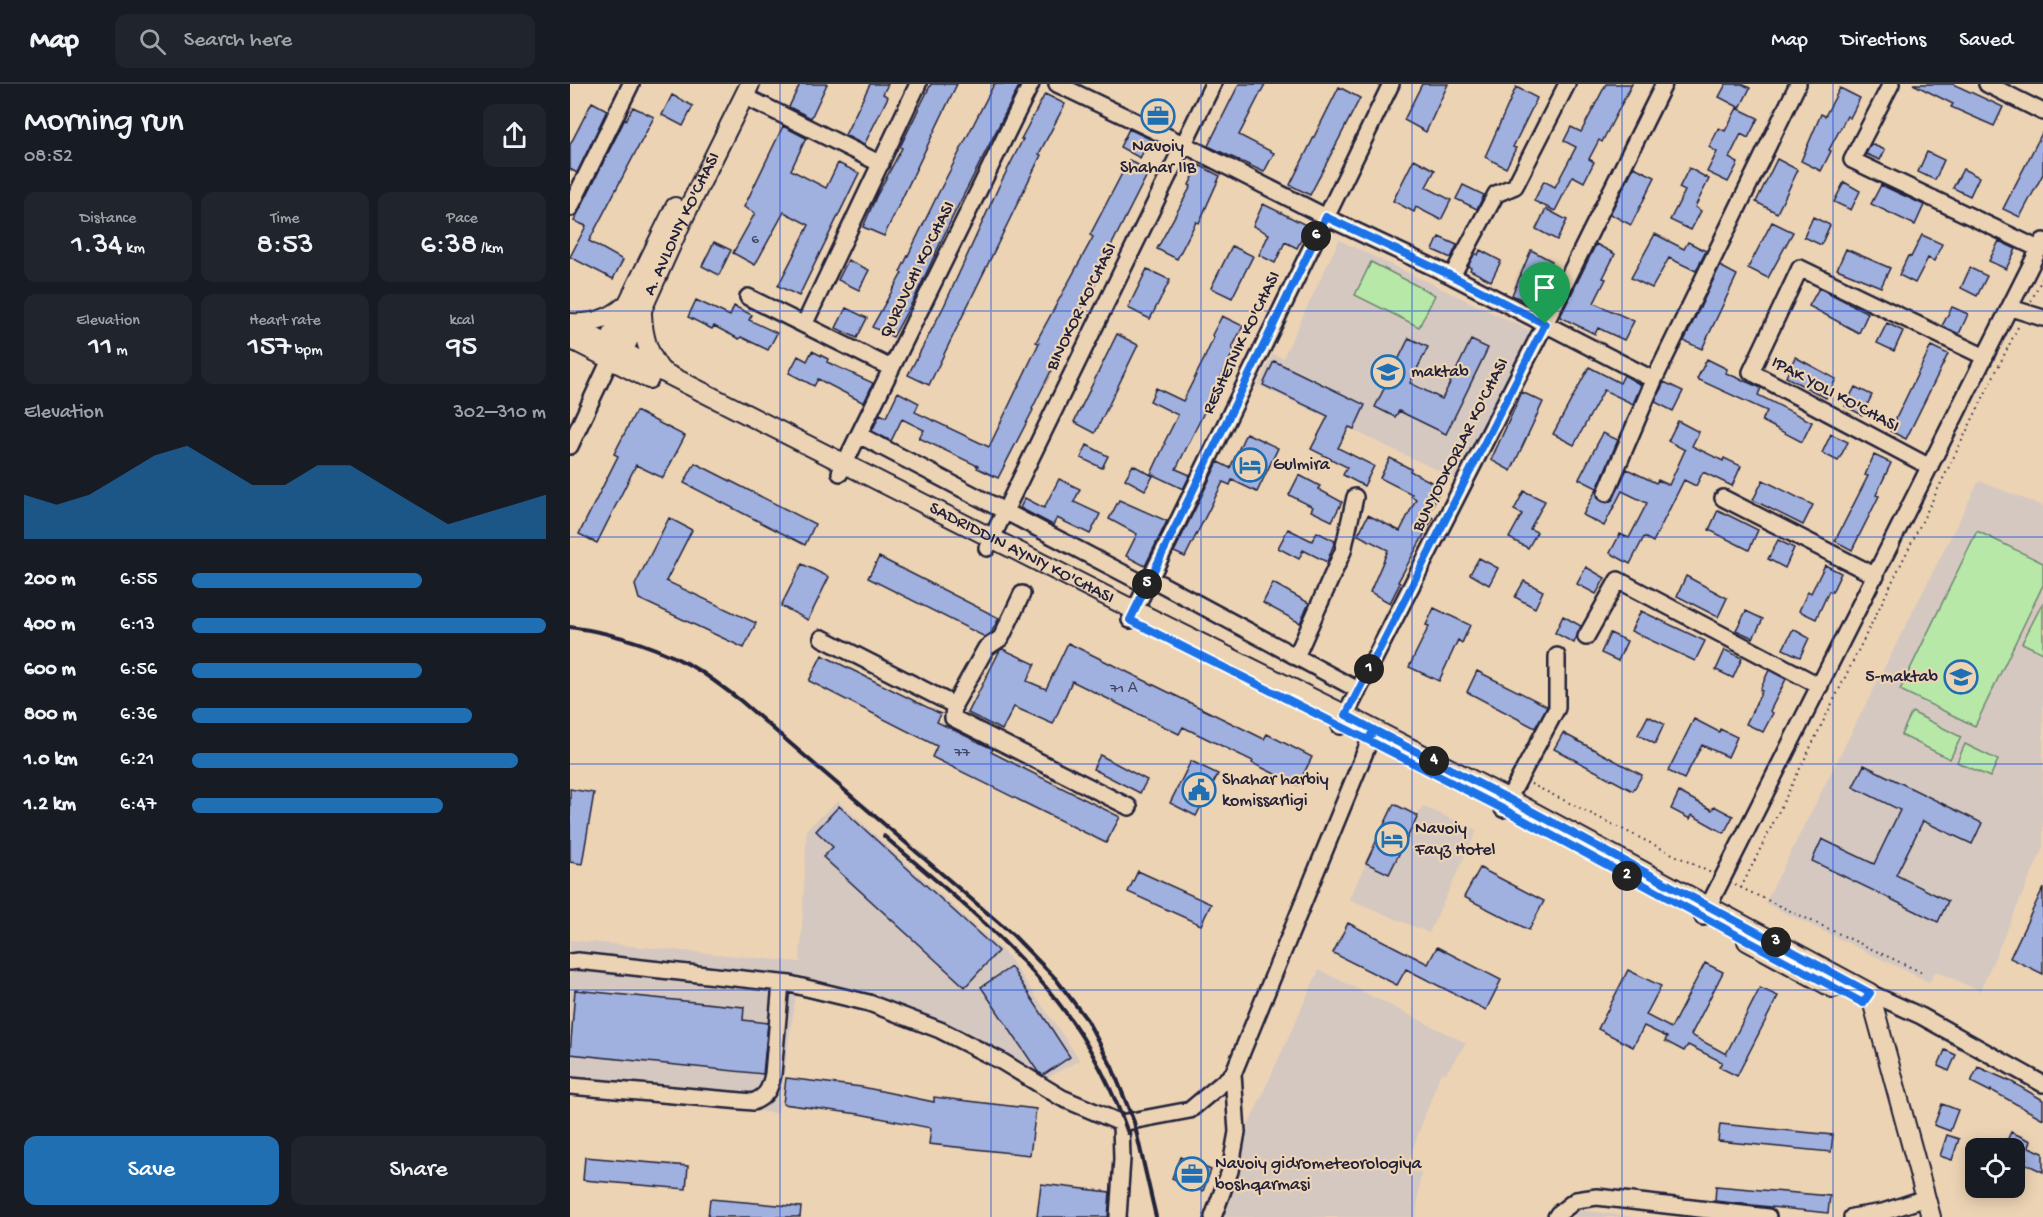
<!DOCTYPE html>
<html lang="en">
<head>
<meta charset="utf-8">
<style>
  body { margin:0; font-family:"Gochi Hand",sans-serif; background:#20242c; color:#f1f3f6; height:100vh; display:flex; flex-direction:column; font-size:22px; white-space:nowrap }
  * { box-sizing:border-box; margin:0 }
  p { font-size:20px; color:#9ea1a6 }
  .icon { flex:none; width:33px; height:33px; fill:none; stroke:currentColor; stroke-width:2; stroke-linecap:round; stroke-linejoin:round }
  .map { position:relative; flex:1; overflow:hidden }
  .details { display:flex; flex-direction:column; background:#171b24; width:570px }
  .details>* { flex:none }
  .tools { position:absolute; left:1395px; top:1054px; display:grid; gap:12px }
  .tools a { display:grid; place-items:center; width:60px; height:60px; border-radius:12px; background:#171b24; box-shadow:0 3px 15px #0003; font-size:30px }
  .pin { position:absolute; display:grid; place-items:center; width:51px; height:51px; color:#fff; margin:-62px -26px; border-radius:50% 50% 50% 0; rotate:-45deg; box-shadow:0 0 6px #0007 }
  .pin .icon { rotate:45deg }
  .km { position:absolute; width:30px; height:30px; margin:-15px; border-radius:50%; background:#222; color:#fff; font-size:16px; line-height:30px; text-align:center }
  .round { display:grid; place-items:center; flex:none; width:63px; height:63px; border-radius:12px; background:#20242c }
  .headline { display:flex; align-items:center; justify-content:space-between; height:102px; padding:0 24px }
  h1 { font-size:33px; font-weight:600; line-height:45px }
  .stats { display:grid; grid-template-columns:repeat(3,1fr); gap:9px; height:102px; padding:6px 24px }
  .stats div { display:grid; align-content:center; border-radius:12px; background:#20242c; text-align:center }
  .stats b { font-size:30px; font-weight:600 }
  .stats small { font-size:16px; font-weight:400 }
  .stats p { font-size:16px }
  .chart { height:168px; padding:12px 24px }
  .chart p { display:flex; justify-content:space-between }
  .chart svg { width:100%; height:108px; margin-top:6px; fill:#1f6fb2; opacity:.7 }
  .action { display:flex; gap:12px; margin-top:auto; padding:12px 24px }
  .action a { flex:1; height:69px; border-radius:12px; background:#1f6fb2; color:#fff; font-size:24px; font-weight:600; line-height:69px; text-align:center }
  .action a+a { background:#20242c; color:#f1f3f6 }
  ul { padding:0 24px; list-style:none; font-size:20px }
  li { display:grid; grid-template-columns:96px 72px 1fr; align-items:center; height:45px }
  li i { height:15px; border-radius:8px; background:#1f6fb2 }
  header { display:flex; align-items:center; gap:36px; box-sizing:border-box; height:84px; padding:0 30px; background:#171b24; border-bottom:2px solid #363941 }
  header strong { font-size:28px }
  nav { display:flex; gap:33px; margin-inline-start:auto; font-size:21px }
  .search { width:420px; height:54px; background:#20242c; display:flex; align-items:center; gap:15px; box-sizing:border-box; padding:0 21px; border-radius:12px; color:#9ea1a6; font-size:22px }
  main { display:flex; flex:1; min-height:0 }
  .map>svg:first-child { display:block }
</style>
</head>
<body>
<header>
<strong>Map</strong>
<div class="search"><svg class="icon" aria-label="search" viewBox="0 0 24 24"><circle cx="10" cy="10" r="6"/><path d="M15 15l6 6"/></svg>Search here</div>
<nav><a>Map</a><a>Directions</a><a>Saved</a></nav>
</header>
<main>
<section class="details">
<div class="headline"><div><h1>Morning run</h1><p>08:52</p></div><a class="round"><svg class="icon" aria-label="share" viewBox="0 0 24 24"><path d="M12 15V3M7 8l5-5 5 5M5 13v7h14v-7"/></svg></a></div>
<div class="stats">
<div><p>Distance</p><b>1.34<small> km</small></b></div>
<div><p>Time</p><b>8:53</b></div>
<div><p>Pace</p><b>6:38<small> /km</small></b></div>
</div>
<div class="stats">
<div><p>Elevation</p><b>11<small> m</small></b></div>
<div><p>Heart rate</p><b>157<small> bpm</small></b></div>
<div><p>kcal</p><b>95</b></div>
</div>
<div class="chart"><p><span>Elevation</span>302–310 m</p>
<svg viewBox="0 0 160 44" preserveAspectRatio="none"><path d="M0 44V26L10 30L20 26L30 18L40 10L50 6L60 14L70 22L80 22L90 14L100 14L110 22L120 30L130 38L140 34L150 30L160 26V44z"/></svg>
</div>
<ul>
<li><b>200 m</b>6:55<i style="width:65%"></i></li>
<li><b>400 m</b>6:13<i style="width:100%"></i></li>
<li><b>600 m</b>6:56<i style="width:65%"></i></li>
<li><b>800 m</b>6:36<i style="width:79%"></i></li>
<li><b>1.0 km</b>6:21<i style="width:92%"></i></li>
<li><b>1.2 km</b>6:47<i style="width:71%"></i></li>
</ul>
<div class="action"><a>Save</a><a>Share</a></div>
</section>
<div class="map">
<svg width="1473" height="1133" viewBox="0 0 1473 1133">
  <rect width="100%" height="100%" fill="#ecd3b4"/>
  <filter id="ink" filterUnits="userSpaceOnUse"><feTurbulence type="fractalNoise" baseFrequency=".0167" numOctaves="2"/><feDisplacementMap in="SourceGraphic" scale="12" xChannelSelector="R" yChannelSelector="G"/><feConvolveMatrix kernelMatrix="1 2 1 2 8 2 1 2 1" color-interpolation-filters="sRGB"/></filter>
  <g filter="url(#ink)">
    <path fill="#d5c8c1" d="M769,156L961,247L890,397L688,301L703,270L713,274Z
      M1409,397L1473,422V764L1410,907L1366,887L1359,898L1195,819Z
      M268,717L438,872L510,976L473,996L400,949L371,937L229,891L208,1029L0,1010V856L230,878L237,745Z
      M824,720L847,732L852,722L907,746L859,849L779,815Z
      M749,886L896,959L876,989L871,988L835,1086L851,1088L846,1133H649L669,1084L672,1055Z
      M1010,1126L1064,1133H1003Z"/>
    <path fill="#b7e8a7" stroke="#6c8571" stroke-width="1.5" d="M801,178L865,211L849,243L785,211Z
      M1407,447L1473,479V501L1405,642L1330,606Z
      M1473,518V569L1452,559Z
      M1342,628L1391,653L1380,675L1331,651Z
      M1395,660L1428,676L1420,693L1387,678Z"/>
    <path fill="#a0b0df" stroke="#22223b" stroke-width="1.5" d="M230,0H257L241,34L219,23Z
      M300,0H318L313,10L318,13L294,61L275,51Z
      M361,0H387L314,152L293,143L306,113L332,64L330,63Z
      M424,0H450L384,130L346,211L323,253L302,243L332,189L330,188L366,114Z
      M669,0H695L669,51L704,69L694,88L638,62Z
      M852,0H878L856,48L834,36Z
      M1036,0H1062L1032,58L1029,56L1019,75L1024,78L1014,98L1003,92L985,127L964,117L974,97L985,103L1006,63L994,57L1001,43L1011,48Z
      M1156,0H1172L1180,4L1170,24L1149,13Z
      M1343,0H1383L1433,23L1424,42L1381,23L1383,20Z
      M769,3L790,14L740,111L720,101Z
      M946,3L967,14L943,63L946,64L936,84L915,73Z
      M1270,4L1290,14L1280,34L1277,32L1259,66L1261,67L1251,87L1231,77L1251,30L1255,32Z
      M475,10L495,20L469,70L471,71L359,301L338,291L374,222L429,102L453,55H451Z
      M102,11L123,22L113,42L92,31Z
      M22,18L37,26L7,89L0,85V61Z
      M63,23L84,33L19,157L53,176L43,195L0,173L16,142L4,137L55,35L56,36Z
      M1167,24L1188,34L1178,54L1171,50L1159,74L1168,79L1158,98L1137,88L1147,68L1139,63L1149,44L1155,47Z
      M213,42L236,54L221,86L256,104L268,79L289,89L229,212L208,202L239,141L214,128L185,181L163,169L185,129L174,123Z
      M559,45L580,55L570,74L550,63Z
      M1473,47V90L1450,133L1433,125Z
      M1301,60L1315,66L1310,76L1296,70Z
      M1357,68L1374,76L1365,96L1348,88Z
      M844,75L865,86L856,103L881,116L871,136L846,123L844,128L823,117Z
      M1207,75L1228,86L1207,129L1186,118Z
      M559,76L579,87L537,170L540,171L530,191L485,274L487,275L462,325L463,326L428,394L407,384L408,382L349,354L354,346L332,335L321,357L302,347L310,330L316,333L328,308L349,319L345,328L419,363L469,259L466,258L523,153L520,151Z
      M629,81L650,92L629,139L626,138L607,175L587,165L621,102L619,101Z
      M1064,83L1085,93L1061,141L1040,130Z
      M1119,84L1139,95L1125,123L1131,127L1121,146L1100,136L1115,107L1109,104Z
      M1393,85L1409,93L1400,112L1383,104Z
      M1274,98L1290,107L1281,126L1264,118Z
      M893,101L914,111L907,125L886,115Z
      M1311,101L1354,121L1345,141L1301,120Z
      M693,120L738,142L727,164L715,158L705,179L689,171L699,150L683,142Z
      M976,125L997,136L987,156L966,145Z
      M1243,133L1260,141L1251,161L1234,153Z
      M1202,138L1223,148L1198,194L1178,184Z
      M1085,150L1114,165L1118,158L1136,167L1126,187L1099,174L1082,204L1061,194Z
      M1352,151L1372,160L1364,177L1358,174L1345,199L1329,191L1338,172L1341,173Z
      M869,153L887,161L881,174L863,166Z
      M1429,157L1446,165L1436,185L1419,177Z
      M144,158L161,166L149,191L132,182Z
      M1026,160L1045,170L1033,194L1036,195L1024,219L1064,237L1054,256L1028,244L1025,250L990,233Z
      M662,162L683,172L662,214L641,204Z
      M1276,165L1320,184L1311,203L1267,185Z
      M910,166L931,177L921,197L900,186L901,184L898,182L905,169L908,171Z
      M961,166L982,177L967,208L975,212L970,224L942,211Z
      M278,176L299,186L289,206L268,196Z
      M1150,182L1167,191L1132,265L1114,257Z
      M1400,184L1417,192L1407,212L1391,204Z
      M577,185L600,196L580,235L558,224Z
      M1249,204L1298,229L1289,249L1239,222Z
      M126,216L160,232L164,222L182,231L179,236L207,249L198,266L171,253L169,255L144,242L142,245L118,233Z
      M1382,223L1398,230L1389,250L1372,242Z
      M276,224L297,234L287,254L266,244Z
      M652,232L673,242L662,264L664,266L650,296L606,385L620,391L613,405L581,390L595,360L594,359L608,331L580,317L586,304L613,317L634,275L644,253L642,251Z
      M1317,239L1333,247L1324,267L1307,259Z
      M547,250L568,261L525,349L504,338Z
      M839,254L858,263L840,299L872,315L901,256L918,264L876,350L829,327L825,333L805,323Z
      M1361,262L1378,270L1336,355L1320,347Z
      M242,267L258,275L257,278L303,299L294,319L248,295L244,302L219,289L228,272L237,277Z
      M1225,273L1266,295L1256,314L1216,293Z
      M1137,275L1157,285L1156,289L1191,304L1188,311L1242,338L1232,358L1192,337L1197,327L1127,295Z
      M704,277L795,321L784,345L779,343L768,364L804,382L794,402L773,391L777,383L741,365L758,332L693,301Z
      M1019,283L1050,299L1054,291L1071,301L1063,320L1034,306L1004,361L983,350Z
      M1094,298L1113,307L1103,327L1085,318Z
      M1285,303L1302,311L1292,331L1275,322Z
      M952,308L973,318L941,387L921,376Z
      M66,327L115,352L93,394L66,381L27,459L9,450L48,372L44,370Z
      M1108,337L1129,348L1122,362L1153,377L1154,374L1171,382L1162,402L1133,388L1126,402L1114,396L1083,458L1074,453L1060,480L1040,469L1050,450L1059,454L1077,419L1052,407L1034,442L1013,431L1027,404L1009,395L1033,349L1048,356L1027,405L1029,415L1037,419L1042,416L1057,385L1086,399L1088,396L1099,401L1115,366L1098,357Z
      M676,349L708,364L687,408L662,396L660,401L653,398L615,473L604,468L648,378L660,384Z
      M1261,350L1278,358L1268,377L1252,369Z
      M517,361L538,372L532,384L511,374Z
      M1304,371L1321,379L1306,411L1309,412L1282,466L1265,457L1298,392L1295,391Z
      M820,374L841,385L840,387L871,403L858,431L863,434L828,498L830,499L820,519L800,508L818,466L788,451L798,431L830,447L846,415L841,412L842,410L810,394Z
      M125,379L245,440L235,461L114,399Z
      M563,381L583,392L575,406L555,395Z
      M729,391L750,402L748,405L772,418L762,437L741,427L743,423L719,411Z
      M489,395L510,405L504,418L530,430L520,450L487,434L483,441L450,424L455,414L474,424Z
      M1193,396L1243,421L1233,441L1183,416Z
      M954,407L975,417L960,445L967,448L958,464L939,454L952,430L944,426Z
      M549,416L597,437L575,482L556,472L567,450L539,435Z
      M1148,426L1188,446L1179,466L1139,446Z
      M99,434L122,446L96,497L186,539L174,564L69,515L65,501Z
      M718,445L742,457L747,448L765,457L757,478L733,466L729,475L708,464Z
      M1208,456L1224,464L1215,484L1198,475Z
      M309,473L429,534L421,549L415,553L298,494Z
      M909,474L928,484L919,501L900,490Z
      M232,480L259,493L238,536L211,522Z
      M1255,481L1271,489L1262,508L1259,507L1246,535L1229,527L1238,507L1241,509Z
      M1016,483L1035,494L1026,510L1007,500Z
      M1116,492L1157,514L1148,533L1107,512Z
      M954,497L973,507L965,524L945,513Z
      M703,499L739,519L730,539L693,519Z
      M864,524L900,541L892,559L888,556L869,597L839,583L859,542L856,541Z
      M1071,527L1135,557L1125,577L1061,547Z
      M1176,527L1193,535L1183,554L1166,546Z
      M993,532L1011,542L1004,559L985,549Z
      M1223,545L1239,554L1230,573L1213,565Z
      M1040,549L1057,557L1048,577L1031,569Z
      M498,559L694,655L697,650L742,673L728,701L682,679L683,677L613,643L609,650L502,597L483,640L444,623L432,646L398,629L430,566L433,565L465,580L457,597L476,605Z
      M1155,566L1172,574L1163,594L1146,586Z
      M252,571L371,630L367,638L423,665L421,668L550,733L536,759L362,673L367,662L239,597Z
      M1199,586L1216,595L1200,627L1203,629L1193,648L1176,640L1192,607L1190,606Z
      M907,587L977,622L965,644L897,608Z
      M1078,632L1094,640L1085,660L1068,651Z
      M1124,635L1149,648L1150,645L1167,653L1158,673L1132,661L1114,695L1098,687Z
      M993,649L1072,691L1063,707L984,665Z
      M530,671L577,696L570,709L523,685Z
      M621,677L648,690L626,732L600,719Z
      M1294,681L1412,739L1402,760L1353,737L1326,791L1378,817L1368,838L1242,777L1252,755L1304,780L1330,726L1283,703Z
      M0,705L24,709L12,780L0,778Z
      M1109,708L1142,726L1144,722L1163,732L1154,749L1122,731L1120,735L1101,725Z
      M824,720L848,732L819,790L796,779Z
      M269,722L428,867L395,903L253,773L263,763L246,747Z
      M910,784L974,817L959,846L894,813Z
      M568,787L641,820L631,841L558,808Z
      M1473,804V890L1440,874Z
      M778,839L858,880L867,863L931,896L916,926L836,885L827,901L763,869Z
      M1135,879L1153,888L1121,951L1156,970L1190,904L1208,912L1167,992L1149,983L1152,978L1118,961L1114,967L1095,957L1097,953L1074,942L1063,963L1028,945L1058,886L1091,902L1076,931L1101,944Z
      M441,883L500,973L473,991L468,988L411,903Z
      M5,906L174,923L173,936L198,939L193,990L0,970Z
      M1375,966L1386,971L1379,987L1368,982Z
      M1408,983L1442,998L1473,1016V1035L1421,1006V1008L1401,998Z
      M216,994L292,1003L364,1018V1013L466,1025L460,1071L359,1060L361,1044L289,1030L213,1020Z
      M1372,1020L1388,1026L1380,1047L1364,1041Z
      M1150,1040L1263,1051L1261,1068L1148,1057Z
      M1441,1048L1461,1057L1459,1063L1473,1069V1088L1454,1079L1457,1073L1444,1068V1065L1434,1063Z
      M1377,1051L1389,1055L1382,1076L1370,1072Z
      M15,1073L118,1082L116,1105L13,1096Z
      M610,1073L641,1086L633,1107L602,1094Z
      M471,1100L540,1108L538,1133H467Z
      M1146,1102L1260,1112L1258,1129L1145,1117Z
      M140,1115L231,1123L230,1133H138Z"/>
    <g fill="none" stroke-linecap="round" stroke-linejoin="round">
      <g stroke="#22223b" stroke-width="20">
        <path id="minor" d="M487,0L613,60L756,133L882,192L1084,296
          M1321,0L1282,76L1469,165
          M1417,0L1473,28
          M174,12L311,80
          M0,124L61,0
          M882,192L926,110L945,102L997,0
          M178,213L321,284
          M1441,224L1473,234
          M234,241L348,0
          M289,351L576,501
          M0,362L40,276
          M1360,383L1181,288L1230,184L1415,273
          M270,389L461,0
          M1036,409L1084,296L1228,0
          M1153,414L1306,492
          M417,464L643,0
          M580,494L788,606
          M452,510L431,554L416,564L384,621L383,634L559,723
          M560,536L821,0
          M1016,553L1048,496L1250,602
          M252,554L384,621
          M726,573L773,467L785,413
          M770,642L975,240L1094,0
          M933,725L987,624V572
          M1133,833L1473,157
          M0,878L8,877L220,900L299,919L370,946L431,977L492,1014L551,1039L620,1026L663,990L804,646
          M1300,909L1351,932L1473,1000
          M0,1002L183,1018C197,1012 200,1005 203,990L211,899
          M548,1133L552,1075L551,1039
          M643,1133L660,1087L667,1048L663,990
          M986,1133L988,1130L1006,1116L1027,1113L1198,1133
          M1282,1133L1313,1128L1356,1114"/>
      </g>
      <g stroke="#22223b" stroke-width="22">
        <g id="major">
          <path d="M72,230C73,253 78,270 92,288"/>
          <path d="M0,239C22,240 39,236 56,221"/>
          <path id="s1" d="M0,241L564,526L776,631L939,715L1300,909L1361,1133"/>
          <path d="M0,255L79,295"/>
          <path d="M33,270L105,123"/>
          <path id="s2" d="M48,279L112,137L180,0"/>
          <path d="M1177,857L1263,904"/>
        </g>
      </g>
      <path stroke="#22223b" stroke-width="2" stroke-dasharray="1.5 4.5" stroke-linecap="butt" d="M1461,217L1473,193
        M961,700L1141,789
        M1165,801L1353,889
        M1171,804L1449,241"/>
      <use href="#minor" stroke="#ecd3b4" stroke-width="15"/>
      <use href="#major" stroke="#ecd3b4" stroke-width="18"/>
      <path stroke="#22223b" stroke-width="4" d="M0,543C45,549 94,564 133,589C146,598 158,607 171,617L443,851L486,895L517,936L542,983L564,1038L586,1133
        M314,752C366,797 421,840 466,892C507,937 538,992 558,1049"/>
    </g>
  </g>
  <g fill="none" stroke-linecap="round" stroke-linejoin="round" filter="url(#ink)">
    <g stroke="#fff" stroke-width="12">
      <path id="route" d="M975,240L776,631L804,646L798,656L933,725L1293,919L1300,909L939,715L804,646L798,656L560,536L756,133L882,192L975,240"/>
    </g>
    <use href="#route" stroke="#1a73e8" stroke-width="8"/>
  </g>
  <path fill="none" stroke="#1d4ed8" stroke-width="1.5" stroke-opacity="0.55" d="M210,0V1133M421,0V1133M631,0V1133M842,0V1133M1052,0V1133M1263,0V1133M0,227H1473M0,453H1473M0,680H1473M0,906H1473"/>
  <defs>
    <g id="office-ring" transform="scale(1.725)"><circle r="9.5" fill="#ecd3b4" stroke="#1f6fb2" stroke-width="1.5"/><path d="M-6-3h4V-5.5h4V-3h4V5H-6ZM-1-4.5V-3h2v-1.5ZM-6 0V1H6V0Z" fill="#1f6fb2"/></g>
    <g id="school-ring" transform="scale(1.725)"><circle r="9.5" fill="#ecd3b4" stroke="#1f6fb2" stroke-width="1.5"/><path d="M0-5L7-2L0 1L-7-2ZM-4 1L0 2.5L4 1V4Q0 6-4 4Z" fill="#1f6fb2"/></g>
    <g id="hotel-ring" transform="scale(1.725)"><circle r="9.5" fill="#ecd3b4" stroke="#1f6fb2" stroke-width="1.5"/><path d="M-6-4.5h1.5V1H6V5H4.5V3h-9V5H-6ZM-4 0a1.8 1.8 0 1 1 3.6 0ZM.5 0V-2.5h3Q6-2.5 6 0Z" fill="#1f6fb2"/></g>
    <g id="civic-ring" transform="scale(1.725)"><circle r="9.5" fill="#ecd3b4" stroke="#1f6fb2" stroke-width="1.5"/><path d="M-.6-6.5H3V-4.5H.6V-3L4-1V1h2V6H-6V1h2V-1L-.6-3ZM-1.2 2.5V6h2.4V2.5Z" fill="#1f6fb2"/></g>
  </defs>
  <g fill-rule="evenodd">
    <use href="#office-ring" x="588" y="32"/>
    <use href="#school-ring" x="818" y="288"/>
    <use href="#hotel-ring" x="680" y="381"/>
    <use href="#school-ring" x="1391" y="593"/>
    <use href="#civic-ring" x="629" y="706"/>
    <use href="#hotel-ring" x="822" y="755"/>
    <use href="#office-ring" x="622" y="1090"/>
  </g>
  <g text-anchor="middle" dominant-baseline="central" stroke-width="4.5" stroke-linejoin="round" paint-order="stroke">
    <g font-size="15" fill="#424664">
      <text x="185" y="156">6</text>
      <text x="554" y="605">71 А</text>
      <text x="392" y="669">77</text>
    </g>
    <g font-size="18" fill="#22223b" stroke="#ecd3b4" text-anchor="start">
      <text x="588" y="63" text-anchor="middle">Navoiy<tspan x="588" dy="21">Shahar IIB</tspan></text>
      <text x="841" y="288">maktab</text>
      <text x="703" y="381">Gulmira</text>
      <text x="1368" y="593" text-anchor="end">5-maktab</text>
      <text x="652" y="696">Shahar harbiy<tspan x="652" dy="21">komissarligi</tspan></text>
      <text x="845" y="745">Navoiy<tspan x="845" dy="21">Fayz Hotel</tspan></text>
      <text x="645" y="1080">Navoiy gidrometeorologiya<tspan x="645" dy="21">boshqarmasi</tspan></text>
    </g>
    <g font-size="18" fill="#22223b" stroke="#ecd3b4">
      <text stroke="none"><textPath href="#s2" startOffset="153">A. AVLONIY KO'CHASI</textPath></text>
      <text transform="translate(348 186) rotate(-64)">QURUVCHI KO'CHASI</text>
      <text transform="translate(512 223) rotate(-64)">BINOKOR KO'CHASI</text>
      <text transform="translate(672 259) rotate(-64)">RESHETNIK KO'CHASI</text>
      <text transform="translate(1265 311) rotate(28)">IPAK YOLI KO'CHASI</text>
      <text transform="translate(891 361) rotate(-63)">BUNYODKORLAR KO'CHASI</text>
      <text stroke="none"><textPath href="#s1" startOffset="506">SADRIDDIN AYNIY KO'CHASI</textPath></text>
    </g>
  </g>
</svg>
<div class="tools">
<a><svg class="icon" aria-label="locate" viewBox="0 0 24 24"><circle cx="12" cy="12" r="6"/><path d="M12 2v4M12 18v4M2 12h4M18 12h4"/></svg></a>
</div>
<div class="pin" style="left:975px;top:240px;background:#1e9e55"><svg class="icon" aria-label="arrive" viewBox="0 0 24 24"><path d="M6 21V4h12l-3 4 3 4H6"/></svg></div>
<b class="km" style="left:799px;top:585px">1</b>
<b class="km" style="left:1057px;top:792px">2</b>
<b class="km" style="left:1206px;top:858px">3</b>
<b class="km" style="left:864px;top:677px">4</b>
<b class="km" style="left:577px;top:500px">5</b>
<b class="km" style="left:746px;top:152px">6</b>
</div>
</main>
</body>
</html>
